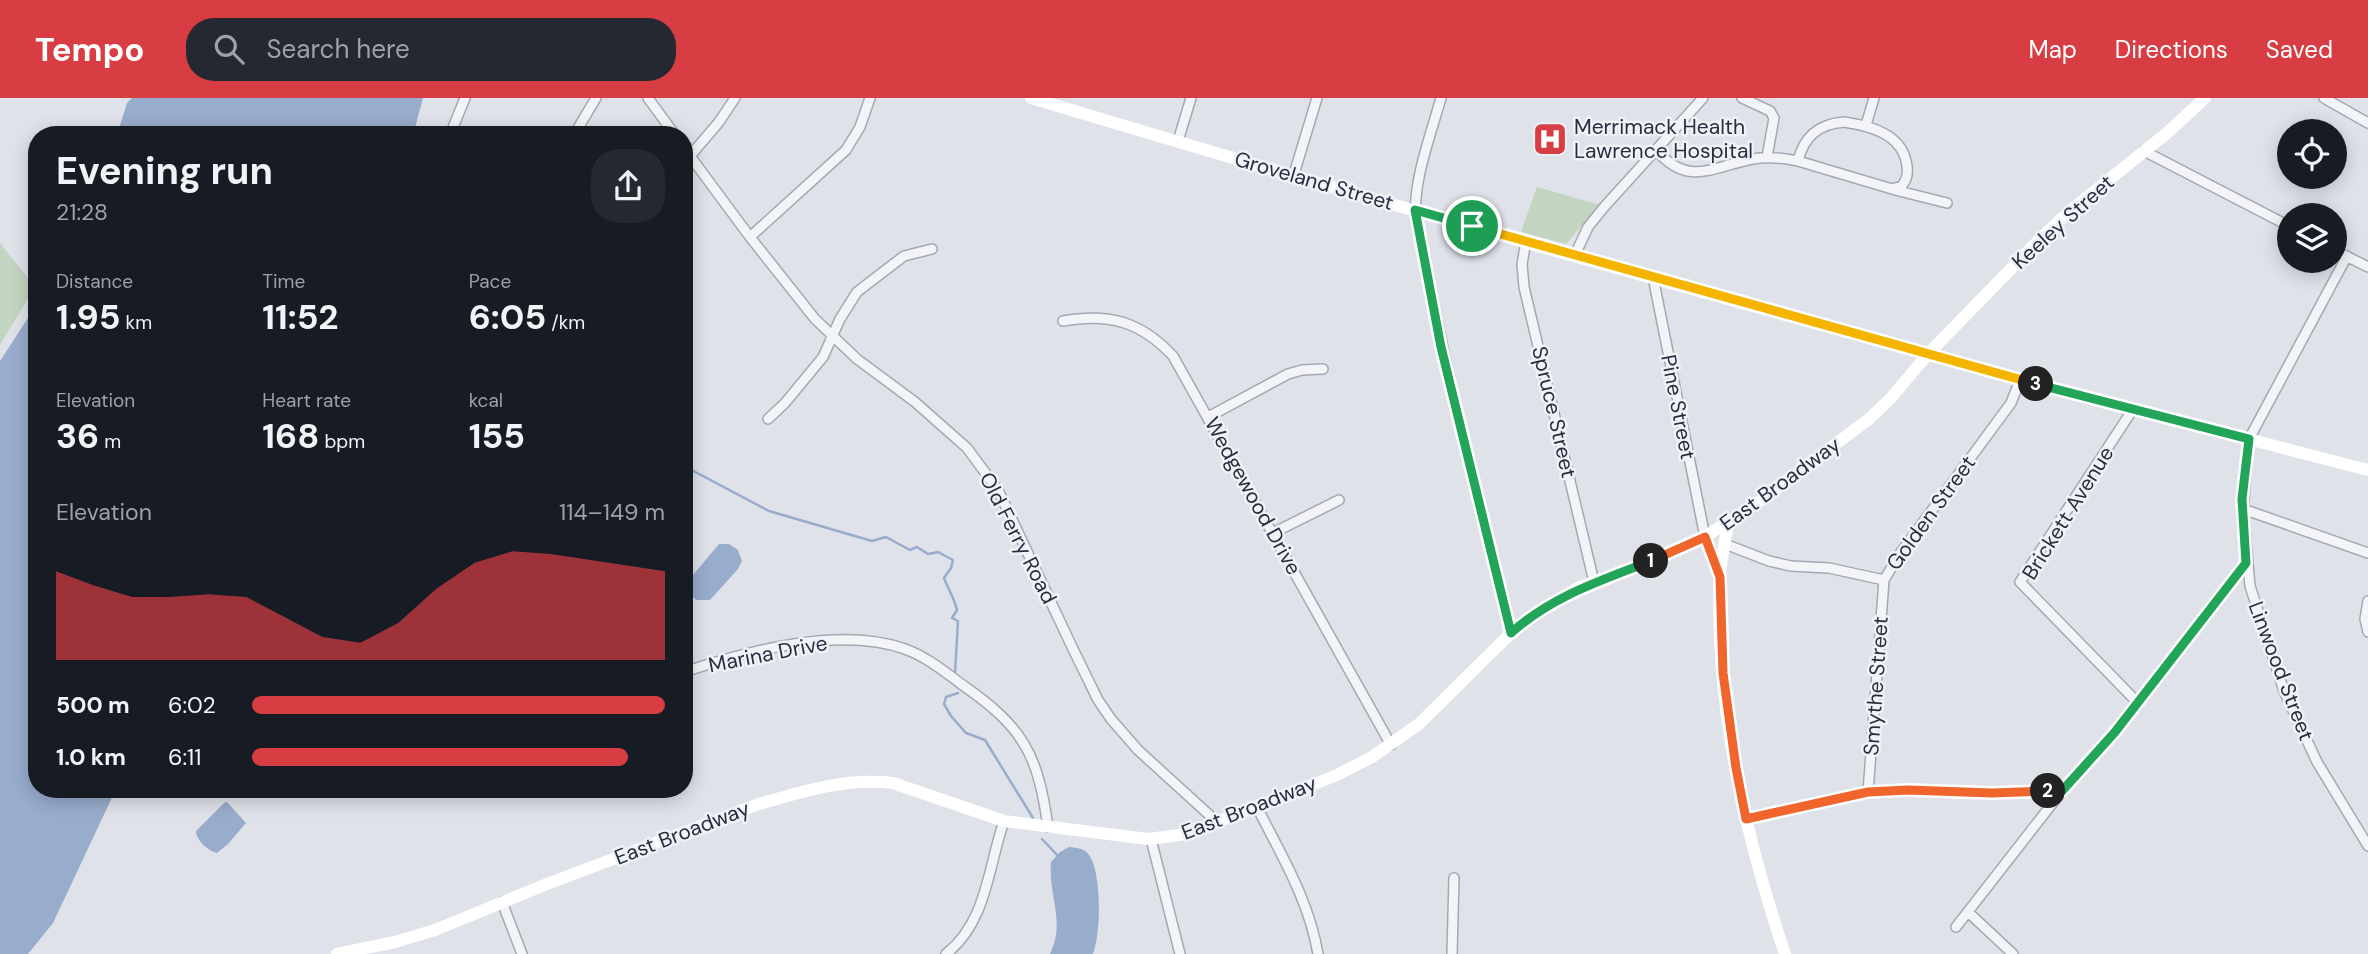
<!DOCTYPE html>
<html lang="en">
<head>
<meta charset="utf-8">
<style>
  body { margin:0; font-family:"DM Sans",sans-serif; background:#242831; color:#f1f3f6; height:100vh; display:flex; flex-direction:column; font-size:26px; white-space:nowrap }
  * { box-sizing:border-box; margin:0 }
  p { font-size:23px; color:#9ea1a6 }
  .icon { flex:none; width:38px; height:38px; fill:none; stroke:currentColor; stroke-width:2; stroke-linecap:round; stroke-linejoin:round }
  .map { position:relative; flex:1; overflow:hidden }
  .panel { position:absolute; left:28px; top:28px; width:665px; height:672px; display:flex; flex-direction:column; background:#171b24; border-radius:28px; box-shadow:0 4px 18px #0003 }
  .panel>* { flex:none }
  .controls { position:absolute; left:2277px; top:21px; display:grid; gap:14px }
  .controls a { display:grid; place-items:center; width:70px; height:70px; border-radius:50%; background:#171b24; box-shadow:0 4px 18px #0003; font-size:35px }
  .pin { position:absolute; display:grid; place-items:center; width:60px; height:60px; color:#fff; margin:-30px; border:4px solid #fff; border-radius:50%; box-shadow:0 2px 7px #0007 }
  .km { position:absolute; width:35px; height:35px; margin:-18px; border-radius:50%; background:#222; color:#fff; font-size:19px; line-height:35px; text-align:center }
  .round { display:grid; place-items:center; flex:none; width:74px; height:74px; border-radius:28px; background:#242831 }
  .head { display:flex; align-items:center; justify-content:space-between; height:119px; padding:0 28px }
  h1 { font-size:38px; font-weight:700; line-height:52px }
  .stats { display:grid; grid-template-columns:repeat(3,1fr); gap:10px; height:119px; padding:7px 28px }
  .stats div { display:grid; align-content:center }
  .stats b { font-size:35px; font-weight:700 }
  .stats small { font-size:19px; font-weight:400 }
  .stats p { font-size:19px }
  .chart { height:196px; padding:14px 28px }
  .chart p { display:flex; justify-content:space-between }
  .chart svg { width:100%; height:126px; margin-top:7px; fill:#d73d43; opacity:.7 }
  ul { padding:0 28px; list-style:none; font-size:23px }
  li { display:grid; grid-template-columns:112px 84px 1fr; align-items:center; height:52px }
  li i { height:18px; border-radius:9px; background:#d73d43 }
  header { display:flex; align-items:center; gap:42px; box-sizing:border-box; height:98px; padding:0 35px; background:#d73d43; color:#fff }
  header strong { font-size:33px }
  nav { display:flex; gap:38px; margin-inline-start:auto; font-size:24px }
  .search { width:490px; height:63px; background:#242831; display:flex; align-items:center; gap:18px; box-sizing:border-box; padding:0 24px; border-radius:28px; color:#9ea1a6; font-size:26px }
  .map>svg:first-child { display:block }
</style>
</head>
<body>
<header>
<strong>Tempo</strong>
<div class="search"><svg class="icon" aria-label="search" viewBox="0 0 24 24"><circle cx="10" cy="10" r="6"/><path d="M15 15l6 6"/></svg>Search here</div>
<nav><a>Map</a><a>Directions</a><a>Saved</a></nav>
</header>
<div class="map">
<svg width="2368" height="856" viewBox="0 0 2368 856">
  <rect width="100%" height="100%" fill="#e0e2ea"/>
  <path fill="#c3d4c0" d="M1537,89L1600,107L1566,146L1521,134Z
    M0,145L35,189L0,247Z"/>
  <path fill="#98accc" d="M132,0H423L413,37H117L127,5Z
    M37,206V691H116L53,825L28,856H0V263Z
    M719,446H729L738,452L742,463L738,471L710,502H696L689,494L687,484Z
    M227,704L246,725L228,746L217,755C208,753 196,742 196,733L224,705Z
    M1069,749C1077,750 1085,750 1089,757C1102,775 1101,835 1093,856H1050C1066,823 1048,798 1051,764L1060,754Z"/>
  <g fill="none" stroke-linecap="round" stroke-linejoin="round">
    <path stroke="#98accc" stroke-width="2.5" d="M684,368L769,413L872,443L886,439L910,452L917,449L928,456L938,454L953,462L951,470L944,480C948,491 954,499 957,512L952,520L958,523L955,575
      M958,595L946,599L944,606L951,618L966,635L985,642L1033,720
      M1042,741L1060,760"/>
    <g stroke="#a5a8b4" stroke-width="12">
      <path id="street" d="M648,0L675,37
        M1441,0C1431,36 1412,85 1416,122L1456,312L1511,535
        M1742,0L1770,13L1774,20L1767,59
        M2324,0L2368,25
        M1844,24C1871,28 1903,36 1907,68C1908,76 1907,81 1902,88L1892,91L1798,63C1804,38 1819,26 1844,24Z
        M1866,27L1874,0
        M450,37L465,0
        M574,37L596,0
        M1178,43L1191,0
        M684,50L750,139L815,221L857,261L915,304L967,350L998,392L1073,551L1098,602L1111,621L1138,652L1217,724
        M1656,52C1689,90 1713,68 1753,61C1768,58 1783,60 1798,63
        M2144,53L2289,128
        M690,58L719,24L735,0
        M1294,76L1317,0
        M1895,92L1947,105
        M750,139L846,52L860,29L870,0
        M1526,143L1522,166L1524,189L1594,484
        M2334,152L2368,169
        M1575,157L1588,129L1605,108L1703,0
        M2347,158L2249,341L2243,411L2250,488L2284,593L2317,664L2368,748
        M1653,179L1705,439
        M1063,223C1109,215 1140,223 1173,258L1391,647
        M2133,311L2020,484L2138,605
        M1208,319L1288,276L1302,272L1323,271
        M768,321L785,305L823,259L840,221L857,194L904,158L932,151
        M2243,411L2368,455
        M1273,435L1339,402
        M1725,446L1769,463L1791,468L1829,470L1884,482
        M2368,503L2365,521L2368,534
        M684,574C748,553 840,528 905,551C927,559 945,574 964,588C1024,630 1038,657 1048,729
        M1868,694L1884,482L1899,457L2011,305L2020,282
        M1257,709C1281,757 1309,802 1318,856
        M1746,721L1868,694L1908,692L1992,695L2062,693
        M1151,741L1180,856
        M502,804L522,856
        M1968,814L2013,856
        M1956,829L2062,693L2115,634L2246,465
        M946,856C987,824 988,769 1004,723
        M1452,856L1454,780"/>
    </g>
    <use href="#street" stroke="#f3f4f8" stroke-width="9"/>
    <path stroke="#fff" stroke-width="12" d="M1031,0C1474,133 1920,257 2368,372
      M1728,424C1726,442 1721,460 1720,477C1714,604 1745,737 1785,856
      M1705,439L1718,474
      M337,856L395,844L435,832L547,786L756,707C800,694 846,679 893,685L1004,723L1148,741L1187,736L1337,677L1372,659L1419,626L1511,535L1538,513L1580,489L1649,464L1703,440L1757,405L1869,321L1890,301L1928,256L2041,140L2070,113L2167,35L2205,0"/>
  </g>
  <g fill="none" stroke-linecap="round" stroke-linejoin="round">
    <g stroke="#fff" stroke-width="14">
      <path id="split-1" d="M1472,128L1415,112L1441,249L1511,535C1552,498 1600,483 1651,463"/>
    </g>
    <g stroke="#fff" stroke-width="14">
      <path id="split-2" d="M1651,463L1705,439L1720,479L1723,575L1736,670L1746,721L1868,694L1908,692L1992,695L2048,693"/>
    </g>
    <g stroke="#fff" stroke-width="14">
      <path id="split-3" d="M2036,286L2249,341L2242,401L2246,465L2115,634L2062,693H2048"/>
    </g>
    <g stroke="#fff" stroke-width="14">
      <path id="split-4" d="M1472,128L2036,286"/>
    </g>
    <use href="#split-1" stroke="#22a559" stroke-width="9"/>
    <use href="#split-2" stroke="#f0652b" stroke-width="9"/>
    <use href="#split-3" stroke="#22a559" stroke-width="9"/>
    <use href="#split-4" stroke="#f5b400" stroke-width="9"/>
  </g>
  <defs>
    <g id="hospital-square" transform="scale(1.75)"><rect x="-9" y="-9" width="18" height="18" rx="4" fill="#d73d43" stroke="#eff2f7"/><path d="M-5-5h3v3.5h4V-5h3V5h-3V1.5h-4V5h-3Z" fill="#fff"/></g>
  </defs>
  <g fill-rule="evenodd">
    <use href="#hospital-square" x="1550" y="41"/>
  </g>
  <g text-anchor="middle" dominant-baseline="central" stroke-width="5" stroke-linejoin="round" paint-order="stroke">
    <g font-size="21" fill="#272e42" stroke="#eff2f7" text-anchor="start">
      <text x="1574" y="29">Merrimack Health<tspan x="1574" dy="24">Lawrence Hospital</tspan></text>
    </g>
    <g font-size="21" fill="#272e42" stroke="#eff2f7">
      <text transform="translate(1314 83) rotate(16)">Groveland Street</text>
      <text transform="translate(2063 124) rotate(-42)">Keeley Street</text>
      <text transform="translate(1678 309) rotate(79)">Pine Street</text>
      <text transform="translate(1554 314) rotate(77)">Spruce Street</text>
      <text transform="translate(1780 386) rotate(-36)">East Broadway</text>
      <text transform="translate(1253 398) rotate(61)">Wedgewood Drive</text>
      <text transform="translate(1931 415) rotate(-54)">Golden Street</text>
      <text transform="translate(2068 415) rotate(-58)">Brickett Avenue</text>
      <text transform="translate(1018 440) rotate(63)">Old Ferry Road</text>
      <text transform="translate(768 556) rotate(-11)">Marina Drive</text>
      <text transform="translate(2281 573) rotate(69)">Linwood Street</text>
      <text transform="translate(1876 588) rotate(-86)">Smythe Street</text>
      <text transform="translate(1249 710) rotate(-21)">East Broadway</text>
      <text transform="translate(682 735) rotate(-21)">East Broadway</text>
    </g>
  </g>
</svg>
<div class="controls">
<a><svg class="icon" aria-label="locate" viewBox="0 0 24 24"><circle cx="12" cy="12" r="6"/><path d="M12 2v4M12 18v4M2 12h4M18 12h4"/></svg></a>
<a><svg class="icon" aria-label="layers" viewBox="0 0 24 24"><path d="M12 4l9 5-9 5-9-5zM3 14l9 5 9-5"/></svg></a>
</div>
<div class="pin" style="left:1472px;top:128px;background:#1e9e55"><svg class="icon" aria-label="arrive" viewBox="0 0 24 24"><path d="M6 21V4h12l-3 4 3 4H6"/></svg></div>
<b class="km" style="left:1651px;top:463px">1</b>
<b class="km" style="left:2048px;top:693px">2</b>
<b class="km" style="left:2036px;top:286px">3</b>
<section class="panel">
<div class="head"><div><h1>Evening run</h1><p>21:28</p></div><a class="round"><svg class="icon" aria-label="share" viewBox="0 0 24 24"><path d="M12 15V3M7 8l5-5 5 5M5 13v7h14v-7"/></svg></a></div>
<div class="stats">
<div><p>Distance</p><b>1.95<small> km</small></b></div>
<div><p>Time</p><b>11:52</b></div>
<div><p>Pace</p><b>6:05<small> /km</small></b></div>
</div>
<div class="stats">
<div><p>Elevation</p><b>36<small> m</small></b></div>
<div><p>Heart rate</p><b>168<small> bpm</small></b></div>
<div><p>kcal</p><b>155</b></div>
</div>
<div class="chart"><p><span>Elevation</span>114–149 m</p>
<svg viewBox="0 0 160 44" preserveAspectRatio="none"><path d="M0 44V13L10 18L20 22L30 22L40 21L50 22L60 29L70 36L80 38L90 31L100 19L110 10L120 6L130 7L140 9L150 11L160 13V44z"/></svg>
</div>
<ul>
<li><b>500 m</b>6:02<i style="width:100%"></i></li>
<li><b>1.0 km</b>6:11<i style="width:91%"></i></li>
</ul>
</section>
</div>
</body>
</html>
